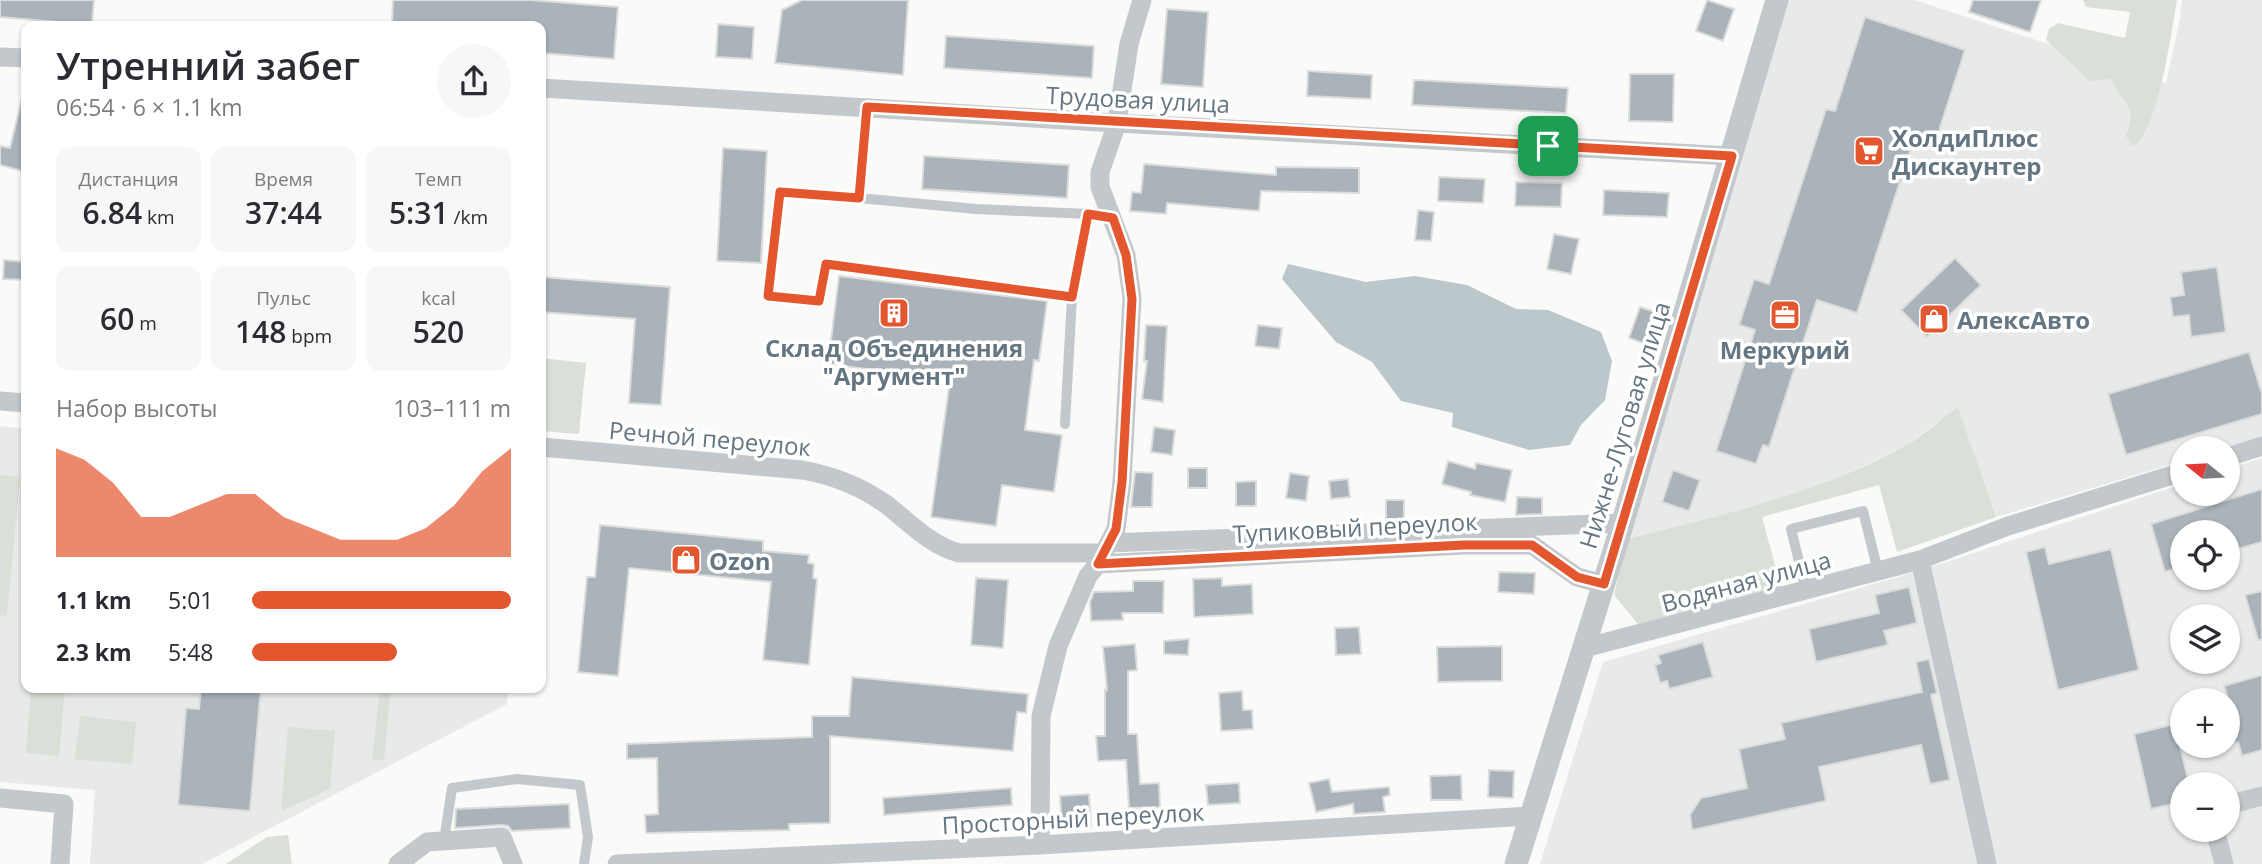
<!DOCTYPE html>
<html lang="ru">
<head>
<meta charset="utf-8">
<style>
  body { margin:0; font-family:"Open Sans",sans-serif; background:#f7f7f7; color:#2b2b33; height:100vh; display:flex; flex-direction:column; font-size:26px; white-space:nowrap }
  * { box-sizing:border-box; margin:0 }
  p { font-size:23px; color:#7c7c81 }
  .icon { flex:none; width:38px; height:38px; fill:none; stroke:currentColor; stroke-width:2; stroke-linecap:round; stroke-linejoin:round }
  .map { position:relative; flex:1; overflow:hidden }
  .sheet { position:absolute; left:21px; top:21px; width:525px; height:672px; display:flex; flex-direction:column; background:#fff; border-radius:14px; box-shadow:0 2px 5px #0004 }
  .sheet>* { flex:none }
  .needle { width:46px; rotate:288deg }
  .buttons { position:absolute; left:2170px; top:436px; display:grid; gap:14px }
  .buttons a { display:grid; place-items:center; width:70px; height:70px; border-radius:50%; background:#fff; box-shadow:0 2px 5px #0004; font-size:35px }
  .pin { position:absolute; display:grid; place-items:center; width:60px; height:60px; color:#fff; margin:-30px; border-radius:14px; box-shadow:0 4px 10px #0006 }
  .round { display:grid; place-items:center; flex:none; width:74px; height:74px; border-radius:37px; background:#f7f7f7 }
  .overview { display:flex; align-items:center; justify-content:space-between; height:119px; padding:0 35px }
  h1 { font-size:38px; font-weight:600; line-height:52px }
  .stats { display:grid; grid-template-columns:repeat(3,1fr); gap:10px; height:119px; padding:7px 35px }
  .stats div { display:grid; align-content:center; border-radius:14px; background:#f7f7f7; text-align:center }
  .stats b { font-size:30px; font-weight:600 }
  .stats small { font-size:19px; font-weight:400 }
  .stats p { font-size:19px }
  .chart { height:196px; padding:14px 35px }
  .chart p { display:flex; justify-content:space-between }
  .chart svg { width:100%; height:126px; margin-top:7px; fill:#e4572e; opacity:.7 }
  ul { padding:0 35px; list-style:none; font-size:23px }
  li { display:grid; grid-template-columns:112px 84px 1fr; align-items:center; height:52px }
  li i { height:18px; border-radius:9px; background:#e4572e }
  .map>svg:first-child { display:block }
</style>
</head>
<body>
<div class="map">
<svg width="2262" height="864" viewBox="0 0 2262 864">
  <rect width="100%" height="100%" fill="#fafaf8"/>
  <path fill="#e8e9e9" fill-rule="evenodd" d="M1789,0H1915L2166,83L2180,19L2182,0H2262V437L2225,448H2182V461L1996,517L1958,408L1903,447L1817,488L1743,510L1627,539Z
    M0,426L26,429V688H508L507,704L202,864H90L95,790L0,782Z
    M2262,458V864H1540L1603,662L1922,570L2182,484V494H2228V469ZM2182,532H2228V578H2182ZM2182,616H2228V662H2182ZM2182,700H2228V746H2182ZM2182,784H2228V830H2182Z"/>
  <path fill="#dadfd7" d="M2083,0H2177C2172,28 2158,134 2133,146L2126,136C2139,100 2122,108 2112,79L2090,81L2046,40L2049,29L2058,23L2125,38L2130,12L2086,7Z
    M541,358L586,363L579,434L541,431Z
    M1958,407L1996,517L1897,552L1879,485L1762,517L1781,587L1638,624L1614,595L1627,539C1721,515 1815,495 1901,448C1921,437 1939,421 1958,407Z
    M0,475L20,477L7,616L0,615Z
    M31,688L65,689L59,756L26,753Z
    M380,688H391L384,760L372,759Z
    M80,716L136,722L132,764L75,759Z
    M288,727L335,731L330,789L281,811Z
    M288,835L292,864H226L267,837Z"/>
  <path fill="#bbc7cb" d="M1288,264L1366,282L1415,276L1467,285L1516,309L1548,310L1601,332L1612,361L1605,400L1581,425L1570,445L1529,450L1452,427L1453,413L1401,401L1372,362L1336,342L1282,279Z"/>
  <path fill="#aab3b9" stroke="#dcdcda" stroke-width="2" d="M0,0H94L92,25L0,17Z
    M393,0H530L618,7L614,59L541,53V26H406V24L392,23Z
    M802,0H908L903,75L775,63L782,10Z
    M1707,0L1734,9L1723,41L1696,31Z
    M1973,0H2041L2030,32L1969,12Z
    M1167,9L1208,12L1203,87L1161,84Z
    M1865,17L1965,50L1935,143L1915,136L1857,313L1817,300L1769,447L1763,445L1756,464L1716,451L1755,330L1739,325L1754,279L1769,284L1826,109L1835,111Z
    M718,24L754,27L752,59L716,57Z
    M946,36L1094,46L1092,78L944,68Z
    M1308,71L1372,75L1371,99L1307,96Z
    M1630,74H1674L1673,122L1629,121Z
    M1414,80L1568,88L1566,113L1412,105Z
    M21,102L26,103V172L0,165V146L10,148Z
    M723,148L767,151L761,263L717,261Z
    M924,156L1069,165L1067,198L922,189Z
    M1144,164L1276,175V167L1359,168V193L1261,191L1259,211L1167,203L1166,214L1130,211L1132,192L1141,193Z
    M1439,177L1485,179L1483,203L1438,201Z
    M1516,182L1562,183L1561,207L1515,206Z
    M1604,190L1669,193L1667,217L1603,215Z
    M1418,210L1434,212L1431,241L1415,240Z
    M1554,234L1579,239L1571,274L1547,269Z
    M1955,258L1981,285L1927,337L1901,310Z
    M4,260L26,262V280L3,279Z
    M2217,267L2226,332L2191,337L2189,315L2173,317L2170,297L2184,295L2181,272Z
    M839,276L1047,301L1039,361L1034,360L1025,430L1062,435L1054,492L1002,485L996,526L931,517L950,380L828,364Z
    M541,277L670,287L661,405L629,403L635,319L541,312Z
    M1640,307L1667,316L1656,348L1629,338Z
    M1146,325L1167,326L1163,402L1142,399L1147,361H1144Z
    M1258,325L1282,328L1279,349L1255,346Z
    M2249,352L2262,394V414L2126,455L2108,394Z
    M1154,427L1175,430L1172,455L1151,452Z
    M1448,461L1475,469L1476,463L1512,470L1505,502L1470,495L1471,492L1442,484Z
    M1188,468H1207V488H1188Z
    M1673,470L1700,480L1689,511L1662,502Z
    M1135,472L1153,473L1152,507H1131Z
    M1290,473L1309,476L1306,501L1286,498Z
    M1348,479L1350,497L1331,499L1329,481Z
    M1256,481V506H1236V482Z
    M2262,489V542L2228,552V532H2182V566L2165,572L2151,524Z
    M1517,497L1542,498V514L1516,515Z
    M1386,500H1404V519H1386Z
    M600,525L763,541V551L809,555L808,563L814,564L813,578L817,579L809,665L763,660L771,582L629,568L618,676L578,672L587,577H595Z
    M2045,547L2049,564L2111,549L2139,670L2058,690L2026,552Z
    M1499,572L1535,573L1534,594L1498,592Z
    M976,578L1008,580L1003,648L971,645Z
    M1222,578V586L1252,584L1253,614L1194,617L1193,579Z
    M1133,581H1164L1163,613H1122L1123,620L1091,621L1090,602L1094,592L1133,591Z
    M1909,587L1917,623L1884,631L1888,645L1816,662L1809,629L1879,613L1875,595Z
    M2262,591V640H2258L2245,595Z
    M1359,627L1361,654L1336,655L1335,628Z
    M1189,639L1188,655L1164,654V641Z
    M1703,642L1713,677L1669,689L1667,681L1660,683L1655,665L1661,663L1658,655Z
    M1135,644L1137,670L1128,671V734H1137L1140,784L1159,783L1160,807L1129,808L1126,760L1098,761L1096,736H1105V690H1107L1103,647Z
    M1502,646V681L1438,682L1437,647Z
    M1929,659L1937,693L1931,695L1950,780L1930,784L1921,745L1819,767L1826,801L1692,830L1690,815L1701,798L1747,788L1739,749L1785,739L1781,723L1922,692L1916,662Z
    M2262,675V750L2242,756L2238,742L2228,745V699L2224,686Z
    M852,677L1028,694L1026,713L1017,712L1013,751L830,736V823L789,824V830L646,833L645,815L658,814L657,758L627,759V744L812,737V716H849Z
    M201,688H261L250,811L178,805L186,708L199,709Z
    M1242,691L1243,710H1252L1253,729L1221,731L1219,693Z
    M2175,724L2189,784H2182V802L2151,809L2134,734Z
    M1489,770L1514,771L1513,798L1488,797Z
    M1461,775L1462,800H1431L1430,776Z
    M1329,779L1332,792L1389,787L1390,795L1383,797L1385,812L1354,814L1353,804L1316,812L1309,783Z
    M1239,783L1240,803L1208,805L1206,785Z
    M1011,788L1012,805L884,815L883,798Z
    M1089,794L1091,827L1062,829L1060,796Z
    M569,804L570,828L512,831L508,826L501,825L455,828L456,809Z"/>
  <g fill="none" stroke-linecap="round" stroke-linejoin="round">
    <path stroke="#c3c8cc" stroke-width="10" d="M867,107L859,198L780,192L768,296L819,301L826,264L1072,297
      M859,198L976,209L1088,214L1113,218
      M1065,424L1072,297L1088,214
      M1806,590L1791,529L1863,511L1878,571
      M444,841L452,788L517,779L580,785L588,837L584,864"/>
    <path stroke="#c3c8cc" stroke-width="19" d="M0,57L26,58
      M541,88L1117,123L1732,156
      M0,401L26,403
      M541,447L802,470C831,475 862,487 887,505C910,523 930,545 959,553H1104
      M2228,457L2262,446
      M1109,543L1623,523
      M1920,560L1987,864
      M1098,564L1464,545H1532L1577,577L1604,584
      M1584,648L1920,560L2008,526L2182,472
      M0,798L64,804L60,864
      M2228,805L2262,796
      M2215,830L2224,864
      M1040,845L1041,716L1058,646L1088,576L1098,564L1116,529L1122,482L1132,298L1126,255L1100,187V172L1117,123L1129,44L1142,0
      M398,864L427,842L502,837L513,864
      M617,864L1040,845L1531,816"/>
    <path stroke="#c3c8cc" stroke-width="23" d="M1516,864L1620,532L1777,0"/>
  </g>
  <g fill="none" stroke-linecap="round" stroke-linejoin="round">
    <g stroke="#fff" stroke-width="14">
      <path id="route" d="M867,107L1732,156L1604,584L1577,577L1532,545H1464L1098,564L1116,529L1122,482L1132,299L1126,255L1113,218L1088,214L1072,297L826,264L819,301L768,296L780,192L859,198Z"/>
    </g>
    <use href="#route" stroke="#e4572e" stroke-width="9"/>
  </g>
  <defs>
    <g id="supermarket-square" transform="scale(1.575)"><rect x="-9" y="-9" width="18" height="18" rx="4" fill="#e4572e" stroke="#fff"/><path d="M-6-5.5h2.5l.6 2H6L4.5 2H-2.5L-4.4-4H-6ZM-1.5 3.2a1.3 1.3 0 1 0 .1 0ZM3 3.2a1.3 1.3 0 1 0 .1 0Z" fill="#fff"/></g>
    <g id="building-square" transform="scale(1.575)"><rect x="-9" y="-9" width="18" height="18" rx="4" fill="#e4572e" stroke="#fff"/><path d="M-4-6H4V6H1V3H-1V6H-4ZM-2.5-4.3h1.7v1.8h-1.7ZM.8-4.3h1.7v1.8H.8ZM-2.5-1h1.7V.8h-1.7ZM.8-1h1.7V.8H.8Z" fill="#fff"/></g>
    <g id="office-square" transform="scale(1.575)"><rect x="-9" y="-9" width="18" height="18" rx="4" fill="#e4572e" stroke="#fff"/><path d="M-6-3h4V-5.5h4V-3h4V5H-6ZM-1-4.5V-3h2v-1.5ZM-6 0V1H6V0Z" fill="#fff"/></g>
    <g id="shop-square" transform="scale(1.575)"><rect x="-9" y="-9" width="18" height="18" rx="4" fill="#e4572e" stroke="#fff"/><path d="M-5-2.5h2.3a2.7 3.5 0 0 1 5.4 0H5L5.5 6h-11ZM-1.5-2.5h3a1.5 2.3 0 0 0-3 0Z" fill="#fff"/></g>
  </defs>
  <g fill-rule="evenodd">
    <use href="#supermarket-square" x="1869" y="151"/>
    <use href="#building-square" x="894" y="313"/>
    <use href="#office-square" x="1785" y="315"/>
    <use href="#shop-square" x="1934" y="319"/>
    <use href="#shop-square" x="686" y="560"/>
  </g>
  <g text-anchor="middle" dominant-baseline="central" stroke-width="7" stroke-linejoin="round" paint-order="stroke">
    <g font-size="24" fill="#657683" stroke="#fff">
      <text transform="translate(1138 99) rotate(3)">Трудовая улица</text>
      <text transform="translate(1624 425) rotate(-73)">Нижне-Луговая улица</text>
      <text transform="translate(710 438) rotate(5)">Речной переулок</text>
      <text transform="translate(1355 527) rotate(-3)">Тупиковый переулок</text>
      <text transform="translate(1746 581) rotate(-15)">Водяная улица</text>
      <text transform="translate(1073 818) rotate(-3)">Просторный переулок</text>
    </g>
    <g font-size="24" font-weight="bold" fill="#657683" stroke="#fff" text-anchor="start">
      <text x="1892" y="137">ХолдиПлюс<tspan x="1892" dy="28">Дискаунтер</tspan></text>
      <text x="1957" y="319">АлексАвто</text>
      <text x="894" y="347" text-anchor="middle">Склад Объединения<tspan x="894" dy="28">"Аргумент"</tspan></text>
      <text x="1785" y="349" text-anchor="middle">Меркурий</text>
      <text x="709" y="560">Ozon</text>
    </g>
  </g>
</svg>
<div class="buttons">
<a><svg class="needle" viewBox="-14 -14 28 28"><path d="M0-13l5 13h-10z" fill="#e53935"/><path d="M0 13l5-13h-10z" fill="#7c7c81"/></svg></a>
<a><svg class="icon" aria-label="locate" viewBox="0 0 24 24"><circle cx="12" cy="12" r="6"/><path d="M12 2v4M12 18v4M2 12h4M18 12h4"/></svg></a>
<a><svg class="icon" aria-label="layers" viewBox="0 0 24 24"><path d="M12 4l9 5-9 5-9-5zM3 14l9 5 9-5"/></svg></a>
<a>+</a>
<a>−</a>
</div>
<div class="pin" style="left:1548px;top:146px;background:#1e9e55"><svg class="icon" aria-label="arrive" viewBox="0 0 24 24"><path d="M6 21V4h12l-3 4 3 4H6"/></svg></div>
<section class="sheet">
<div class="overview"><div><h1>Утренний забег</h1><p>06:54 · 6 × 1.1 km</p></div><a class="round"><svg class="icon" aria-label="share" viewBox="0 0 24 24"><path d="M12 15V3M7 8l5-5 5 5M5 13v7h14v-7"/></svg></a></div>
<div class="stats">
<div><p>Дистанция</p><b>6.84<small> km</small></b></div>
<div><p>Время</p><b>37:44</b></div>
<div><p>Темп</p><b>5:31<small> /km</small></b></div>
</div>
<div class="stats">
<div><b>60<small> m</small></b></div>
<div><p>Пульс</p><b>148<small> bpm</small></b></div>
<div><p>kcal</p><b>520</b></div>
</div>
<div class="chart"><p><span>Набор высоты</span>103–111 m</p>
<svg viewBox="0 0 160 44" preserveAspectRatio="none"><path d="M0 44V6L10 10L20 18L30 30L40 30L50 26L60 22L70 22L80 30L90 34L100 38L110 38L120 38L130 34L140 26L150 14L160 6V44z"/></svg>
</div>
<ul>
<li><b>1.1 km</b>5:01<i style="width:100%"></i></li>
<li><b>2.3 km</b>5:48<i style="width:56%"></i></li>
</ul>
</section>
</div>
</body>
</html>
